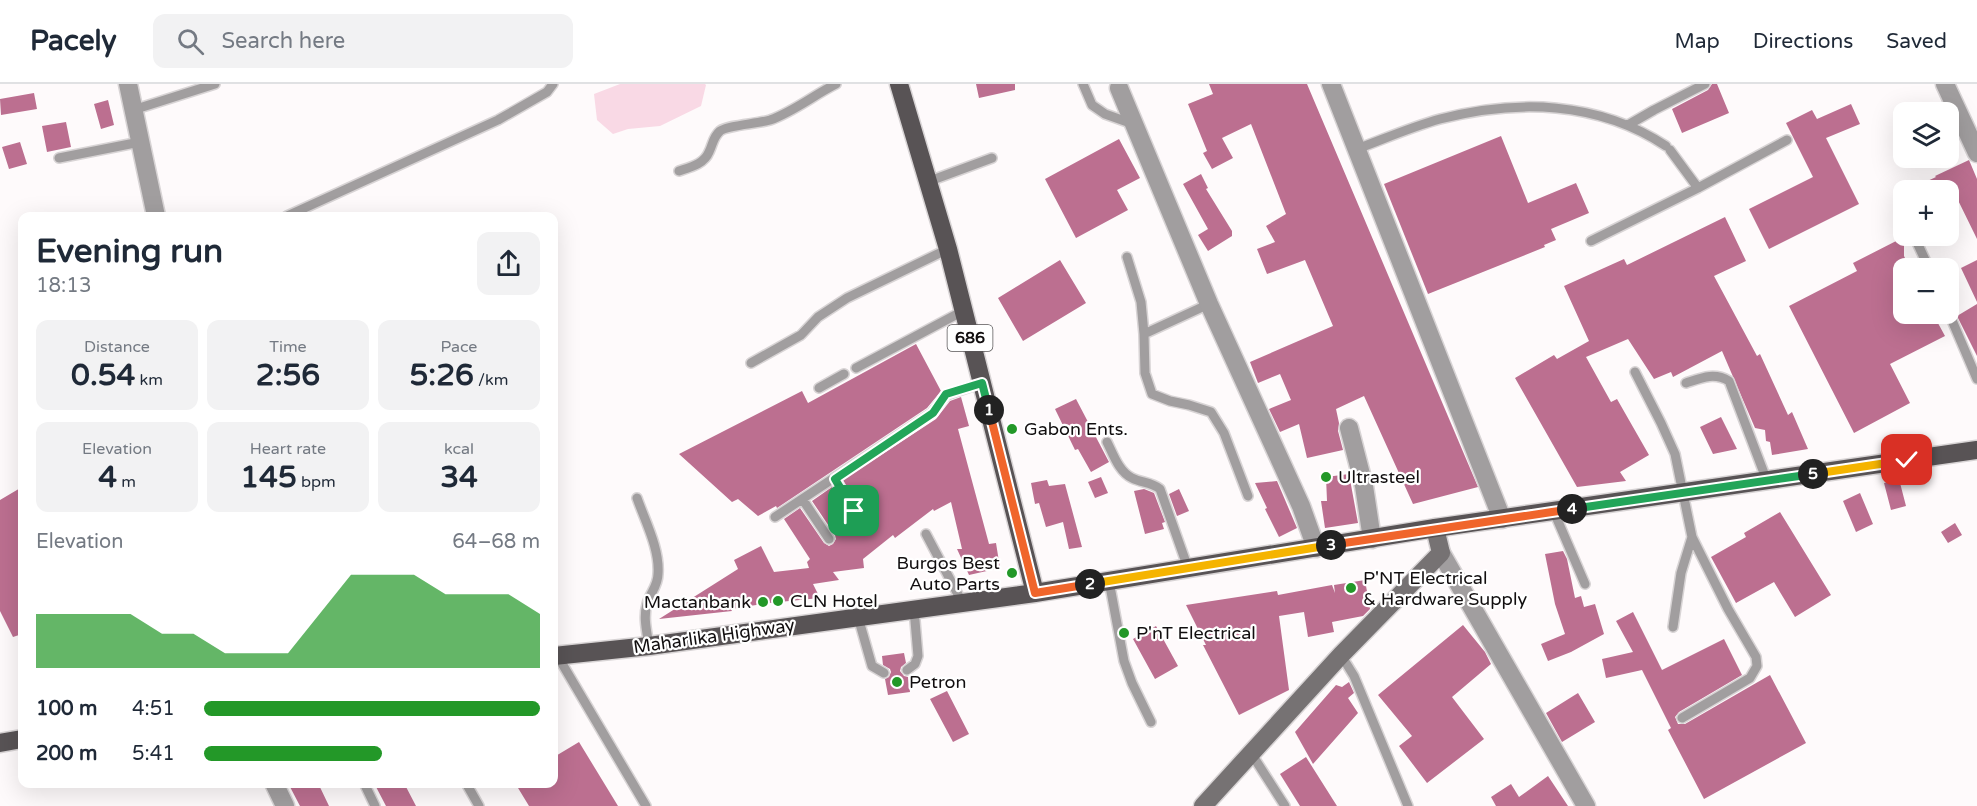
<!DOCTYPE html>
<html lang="en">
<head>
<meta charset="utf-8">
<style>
  body { margin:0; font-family:"Varela Round",sans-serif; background:#f2f2f3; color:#1f2937; height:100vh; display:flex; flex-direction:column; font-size:22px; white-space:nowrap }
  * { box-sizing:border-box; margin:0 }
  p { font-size:20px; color:#747a83 }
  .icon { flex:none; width:33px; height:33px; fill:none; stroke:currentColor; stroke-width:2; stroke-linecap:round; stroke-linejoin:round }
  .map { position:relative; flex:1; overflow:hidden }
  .drawer { position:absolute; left:18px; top:128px; width:540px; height:576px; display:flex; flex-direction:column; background:#fff; border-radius:12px; box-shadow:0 6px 24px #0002 }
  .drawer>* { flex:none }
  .buttons { position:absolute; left:1893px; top:18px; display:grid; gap:12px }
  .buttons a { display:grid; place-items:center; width:66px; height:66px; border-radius:12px; background:#fff; box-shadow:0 6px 24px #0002; font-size:30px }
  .pin { position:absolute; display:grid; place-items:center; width:51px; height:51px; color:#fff; margin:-26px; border-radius:12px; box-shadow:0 3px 9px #0006 }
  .km { position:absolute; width:30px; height:30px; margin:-15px; border-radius:50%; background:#222; color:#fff; font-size:16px; line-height:30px; text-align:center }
  .round { display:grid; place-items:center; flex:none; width:63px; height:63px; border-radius:12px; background:#f2f2f3 }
  .headline { display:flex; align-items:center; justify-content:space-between; height:102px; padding:0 18px }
  h1 { font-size:33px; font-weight:700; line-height:45px }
  .metrics { display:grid; grid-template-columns:repeat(3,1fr); gap:9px; height:102px; padding:6px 18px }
  .metrics div { display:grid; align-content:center; border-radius:12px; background:#f2f2f3; text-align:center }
  .metrics b { font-size:30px; font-weight:700 }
  .metrics small { font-size:16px; font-weight:400 }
  .metrics p { font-size:16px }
  .chart { height:168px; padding:12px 18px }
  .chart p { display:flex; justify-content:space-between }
  .chart svg { width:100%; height:108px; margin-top:6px; fill:#239828; opacity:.7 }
  ul { padding:0 18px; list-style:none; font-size:20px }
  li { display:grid; grid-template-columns:96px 72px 1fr; align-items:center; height:45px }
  li i { height:15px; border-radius:8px; background:#239828 }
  header { display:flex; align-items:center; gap:36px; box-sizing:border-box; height:84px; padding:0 30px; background:#fff; border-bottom:2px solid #e0e1e3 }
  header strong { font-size:28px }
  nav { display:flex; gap:33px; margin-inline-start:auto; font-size:21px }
  .search { width:420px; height:54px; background:#f2f2f3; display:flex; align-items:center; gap:15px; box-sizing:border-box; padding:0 21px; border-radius:12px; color:#747a83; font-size:22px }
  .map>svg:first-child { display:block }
</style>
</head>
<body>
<header>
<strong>Pacely</strong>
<div class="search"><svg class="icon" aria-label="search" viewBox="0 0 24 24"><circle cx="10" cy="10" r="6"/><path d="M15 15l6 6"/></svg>Search here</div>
<nav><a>Map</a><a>Directions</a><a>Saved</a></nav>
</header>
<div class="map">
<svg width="1977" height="722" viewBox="0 0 1977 722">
  <rect width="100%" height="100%" fill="#fefafb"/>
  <path fill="#f9d9e5" d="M620,0H705L706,1L701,22L660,42L628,45L613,50L597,36L594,10Z"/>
  <path fill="#bc6f90" d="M976,0H1015V6L979,14Z
    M1209,0H1307L1478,403L1413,420L1364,312L1336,325L1339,339L1338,347L1343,366L1307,374L1299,340L1280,348L1269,325L1291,316L1280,290L1258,299L1250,278L1333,242L1305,176L1267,190L1257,165L1275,158L1266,142L1286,130L1251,40L1222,54L1233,74L1212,85L1203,69L1207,67L1188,20L1213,10Z
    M1712,0H1717L1729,29L1682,49L1672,25L1708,6Z
    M34,9L37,25L1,31L0,15Z
    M108,16L114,41L101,45L94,20Z
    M1851,20L1860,40L1826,54L1859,120L1769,165L1749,125L1813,93L1786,39L1812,26L1817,35Z
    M66,38L71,63L47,68L42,42Z
    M1501,52L1528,119L1576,99L1589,129L1551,145L1556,156L1544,161L1545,163L1428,210L1384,100Z
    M1119,55L1140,94L1117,106L1128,126L1076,154L1045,95Z
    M20,58L27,80L9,85L2,63Z
    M1969,76L1977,95V155L1953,106H1908L1936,93L1935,92Z
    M1201,90L1208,104L1206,105L1232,147V152L1208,167L1198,151L1208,145L1183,100Z
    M1725,133L1746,177L1714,192L1757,272L1760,270L1788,331L1792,328L1808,365L1772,371L1770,358L1766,357L1765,346L1755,344L1722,267L1673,293L1671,288L1654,295L1628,255L1586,273L1611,318L1617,315L1649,371L1620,388L1626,397L1577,403L1515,294L1554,271L1557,275L1589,257L1564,202L1624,175L1627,181Z
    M1904,153V172L1910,184H1904V230H1933L1945,252L1890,280L1910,319L1854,349L1789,222L1857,187L1853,179Z
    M1060,176L1086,219L1023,257L998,214Z
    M1977,176V218L1961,184Z
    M1977,220V272L1957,232Z
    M916,260L941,307L927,324L777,424L776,422L758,432L738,415L732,418L679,370L802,307L808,319Z
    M961,313L969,342L958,345L989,460L996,459L1000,484L969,491L957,465H962L951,418L934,427L933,425L895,454L893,451L863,475L864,484L833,488L839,496L813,500L820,514L769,519L731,525L732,527L659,535L738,485L734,476L761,462L774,488L809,484L807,478L810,475L784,435L800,424L824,459L829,462L833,460L836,455L835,451L812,417L832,403L849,431L854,434L858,432L861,428L860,424L843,396L936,335L950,317Z
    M1076,315L1109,378L1091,388L1078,365L1075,366L1055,325Z
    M1721,333L1737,365L1713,370L1700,343Z
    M1349,390L1358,439L1325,444L1321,417H1327L1326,393Z
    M1101,393L1108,409L1095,414L1088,398Z
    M1899,395L1906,422L1891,426L1884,399Z
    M1047,396L1049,402L1065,400L1082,463L1069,465L1063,438L1046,443L1039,419L1035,420L1031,399Z
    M1277,397L1297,444L1279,453L1265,425L1267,424L1255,399Z
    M22,403V550L13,553L0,527V416Z
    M1144,405L1154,409L1165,438L1162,439L1164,445L1145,450L1134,407Z
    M1179,405L1189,427L1177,432L1169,410Z
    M1860,409L1873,440L1856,448L1843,417Z
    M1780,428L1831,511L1795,533L1774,498L1736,519L1711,473L1746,453L1744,449Z
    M1955,439L1962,451L1948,459L1941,448Z
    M1563,467L1567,475L1575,514L1581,512L1584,523L1595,520L1604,550L1571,568L1548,577L1541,560L1565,550L1555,520L1545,470Z
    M1365,496L1370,525L1363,532L1332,538L1334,548L1308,553L1304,528L1279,532L1289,606L1239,631L1203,561H1206L1186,521L1277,507L1278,511L1332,501L1335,509L1334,501Z
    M1633,528L1662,586L1724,555L1742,591L1679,628L1675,633L1678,640H1685L1770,591L1806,659L1704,715L1668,646L1671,644L1642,586L1606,594L1602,575L1633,568L1616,537Z
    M1463,541L1485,568L1491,580L1452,613L1484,655L1427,699L1399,662L1412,652L1378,611Z
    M1156,542L1178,582L1155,595L1133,555Z
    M904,569L906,579L901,583L900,587L904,592L908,593L910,608L888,611L885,595L889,593L891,588L890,585L883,581L882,572Z
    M1349,598L1354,609L1348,614L1358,629L1313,680L1295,648L1336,601L1342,603Z
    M947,607L969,650L953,658L930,615Z
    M1578,609L1595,638L1562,658L1546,629Z
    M579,658L618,722H529L515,699H554V673Z
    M1306,673L1337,722H1300L1280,690Z
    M1548,692L1568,722H1496L1491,713L1511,700L1519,713Z
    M288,699H318L329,722H300Z
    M374,699H404L416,722H386Z"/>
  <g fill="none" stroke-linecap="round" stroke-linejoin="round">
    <g stroke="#d8d4d5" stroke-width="12">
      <path id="lane" d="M1083,0L1092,21L1105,30L1133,40
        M133,26L215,0
        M1628,41L1654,26L1705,0
        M1357,65C1384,55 1411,43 1440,35C1517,15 1598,17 1666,62
        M1670,66L1698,104
        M59,74L140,58
        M679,87C691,83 704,80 709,68C713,60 713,53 720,47C728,41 757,40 770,36C793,28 814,11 836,0
        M927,98L992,74
        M287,132L498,36L547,8L553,0
        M1914,152L1927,180
        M1591,157L1698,104L1787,56
        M1127,173L1141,218L1144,250
        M1209,220L1144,250L1145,289L1152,310L1170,317L1189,321L1211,328L1224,349L1248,412
        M1948,227L1977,295
        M751,279L801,251L818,233L847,214L948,165
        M856,284L963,227
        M1635,288L1661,339L1675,370L1692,453L1681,489L1673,543
        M1686,299C1701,294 1714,288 1729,297L1767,397
        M819,304L844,290
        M1107,358C1113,370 1119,388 1132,394C1142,399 1151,398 1160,405L1188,484
        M835,395L854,427
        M637,414C645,437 660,465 658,490C658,502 650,509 647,520C643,534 647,548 649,562
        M803,416L829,455
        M1554,428L1585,500
        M775,433L932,329L946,311L982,299
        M926,450L962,518
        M1109,497L1124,577L1132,599L1151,638
        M858,533L872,582L884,589
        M557,571L646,722
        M1341,571L1354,592L1408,722
        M907,586L915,580L918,572L914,525
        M1682,634L1750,594L1757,582L1756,573L1728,525L1692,453
        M1251,669L1285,722
        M364,699L375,722
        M466,699L479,722"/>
    </g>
    <g stroke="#d8d4d5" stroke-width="21">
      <path id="street" d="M128,0L156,132
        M1331,0L1502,435
        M1945,0L1977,69
        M1119,4L1209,220L1301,422L1316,464
        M1349,344L1364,402L1372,455
        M1441,469L1586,722
        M274,699L285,722"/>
    </g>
    <g stroke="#d8d4d5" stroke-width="21">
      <path id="secondary" d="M1203,722L1341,571L1441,469L1435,444"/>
    </g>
    <g stroke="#d8d4d5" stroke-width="21">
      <path id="primary" d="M899,0L948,165L1035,509
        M554,572L649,562L1035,509L1435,444L1977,366
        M0,659L22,655"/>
    </g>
    <use href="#lane" stroke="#a19e9f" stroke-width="9"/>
    <use href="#street" stroke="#a19e9f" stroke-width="18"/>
    <use href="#secondary" stroke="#767273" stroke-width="18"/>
    <use href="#primary" stroke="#585355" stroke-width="18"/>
  </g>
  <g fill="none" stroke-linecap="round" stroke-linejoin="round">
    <g stroke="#fff" stroke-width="12">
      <path id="split-1" d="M854,427L835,395L933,329L946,310L982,299L989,326"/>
    </g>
    <g stroke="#fff" stroke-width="12">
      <path id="split-2" d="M989,326L1035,509L1090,500"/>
    </g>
    <g stroke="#fff" stroke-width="12">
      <path id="split-3" d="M1090,500L1331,461"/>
    </g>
    <g stroke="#fff" stroke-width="12">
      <path id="split-4" d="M1331,461L1572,425"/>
    </g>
    <g stroke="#fff" stroke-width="12">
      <path id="split-5" d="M1572,425L1813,390"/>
    </g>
    <g stroke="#fff" stroke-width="12">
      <path id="split-6" d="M1813,390L1907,376"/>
    </g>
    <use href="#split-1" stroke="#22a559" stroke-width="8"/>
    <use href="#split-2" stroke="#f0652b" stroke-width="8"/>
    <use href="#split-3" stroke="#f5b400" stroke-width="8"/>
    <use href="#split-4" stroke="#f0652b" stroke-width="8"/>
    <use href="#split-5" stroke="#22a559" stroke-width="8"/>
    <use href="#split-6" stroke="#f5b400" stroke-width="8"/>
  </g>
  <g fill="#239828" stroke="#fff" stroke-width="2">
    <circle cx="1012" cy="345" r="6"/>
    <circle cx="1326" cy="393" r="6"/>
    <circle cx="1012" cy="489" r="6"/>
    <circle cx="1351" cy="504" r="6"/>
    <circle cx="778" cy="517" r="6"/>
    <circle cx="763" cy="518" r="6"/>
    <circle cx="1124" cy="549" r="6"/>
    <circle cx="897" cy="598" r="6"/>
  </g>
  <g text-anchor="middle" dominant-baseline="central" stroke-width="4.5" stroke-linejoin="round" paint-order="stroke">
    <rect fill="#fff" stroke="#585657" stroke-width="1.5" x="947.5" y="241" width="45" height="26" rx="4.5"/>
    <g font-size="16" font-weight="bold" fill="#110e0f">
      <text x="970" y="254">686</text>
    </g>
    <g font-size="18" fill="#110e0f" stroke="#fff" text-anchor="start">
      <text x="1024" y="345">Gabon Ents.</text>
      <text x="1338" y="393">Ultrasteel</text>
      <text x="1000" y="479" text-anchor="end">Burgos Best<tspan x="1000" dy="21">Auto Parts</tspan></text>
      <text x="1363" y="494">P'NT Electrical<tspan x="1363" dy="21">&amp; Hardware Supply</tspan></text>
      <text x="790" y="517">CLN Hotel</text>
      <text x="751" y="518" text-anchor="end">Mactanbank</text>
      <text x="1136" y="549">P'nT Electrical</text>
      <text x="909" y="598">Petron</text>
    </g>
    <g font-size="18" fill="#110e0f" stroke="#fff">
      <text transform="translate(714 552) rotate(-8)">Maharlika Highway</text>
    </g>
  </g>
</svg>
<div class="buttons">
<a><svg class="icon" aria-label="layers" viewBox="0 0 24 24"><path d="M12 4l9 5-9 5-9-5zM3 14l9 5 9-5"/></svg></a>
<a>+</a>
<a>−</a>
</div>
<div class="pin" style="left:854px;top:427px;background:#1e9e55"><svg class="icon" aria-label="arrive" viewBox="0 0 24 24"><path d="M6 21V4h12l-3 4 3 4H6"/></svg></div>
<div class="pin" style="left:1907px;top:376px;background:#d93025"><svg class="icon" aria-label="check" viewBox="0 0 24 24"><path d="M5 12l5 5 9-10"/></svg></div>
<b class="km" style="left:989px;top:326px">1</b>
<b class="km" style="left:1090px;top:500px">2</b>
<b class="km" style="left:1331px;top:461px">3</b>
<b class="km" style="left:1572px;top:425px">4</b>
<b class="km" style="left:1813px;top:390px">5</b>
<section class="drawer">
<div class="headline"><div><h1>Evening run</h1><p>18:13</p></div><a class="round"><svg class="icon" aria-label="share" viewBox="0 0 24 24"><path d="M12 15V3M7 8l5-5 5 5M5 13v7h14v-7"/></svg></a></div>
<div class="metrics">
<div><p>Distance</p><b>0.54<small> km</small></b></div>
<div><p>Time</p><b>2:56</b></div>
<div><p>Pace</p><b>5:26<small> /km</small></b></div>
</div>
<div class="metrics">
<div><p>Elevation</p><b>4<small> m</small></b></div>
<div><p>Heart rate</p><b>145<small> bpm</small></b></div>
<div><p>kcal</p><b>34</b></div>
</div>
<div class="chart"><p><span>Elevation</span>64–68 m</p>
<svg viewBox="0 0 160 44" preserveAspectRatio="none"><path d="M0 44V22L10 22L20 22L30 22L40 30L50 30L60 38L70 38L80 38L90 22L100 6L110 6L120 6L130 14L140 14L150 14L160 22V44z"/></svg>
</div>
<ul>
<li><b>100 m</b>4:51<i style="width:100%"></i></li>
<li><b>200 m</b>5:41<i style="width:53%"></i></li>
</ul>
</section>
</div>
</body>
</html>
